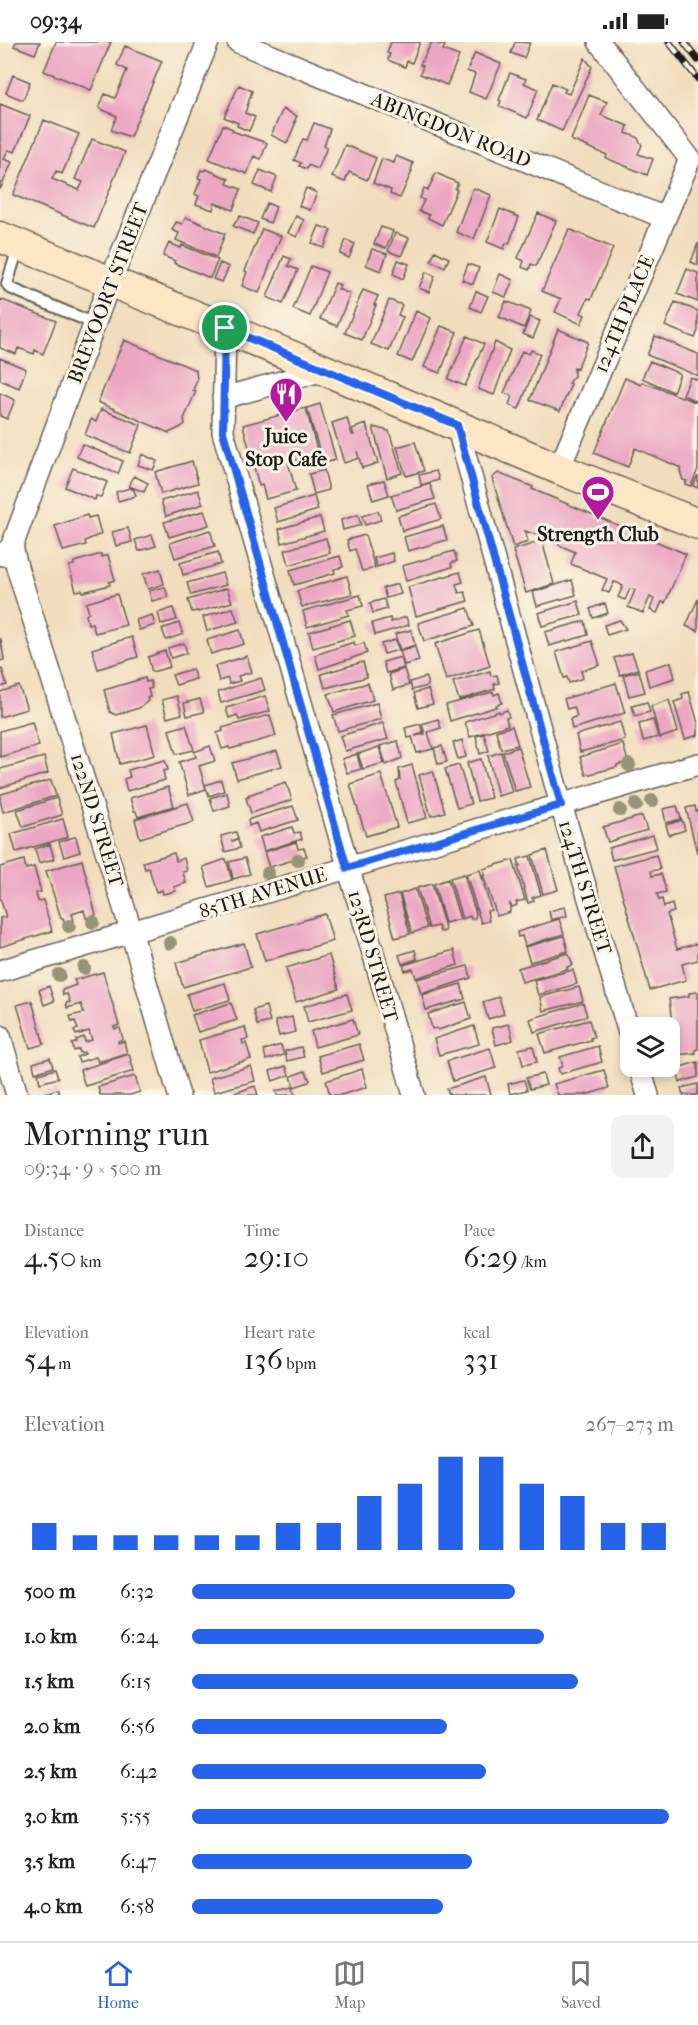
<!DOCTYPE html>
<html lang="en">
<head>
<meta charset="utf-8">
<style>
  body { margin:0; font-family:"IM FELL French Canon",serif; background:#f2f2f2; color:#222; height:100vh; display:flex; flex-direction:column; font-size:22px; white-space:nowrap }
  * { box-sizing:border-box; margin:0 }
  p { font-size:20px; color:#767676 }
  .icon { flex:none; width:33px; height:33px; fill:none; stroke:currentColor; stroke-width:2; stroke-linecap:round; stroke-linejoin:round }
  .map { position:relative; height:1053px; overflow:hidden }
  .panel { display:flex; flex-direction:column; background:#fff; flex:1 }
  .panel>* { flex:none }
  .buttons { position:absolute; left:620px; top:975px; display:grid; gap:12px }
  .buttons a { display:grid; place-items:center; width:60px; height:60px; border-radius:12px; background:#fff; box-shadow:0 3px 9px #0003; font-size:30px }
  .pin { position:absolute; display:grid; place-items:center; width:51px; height:51px; color:#fff; margin:-26px; border:3px solid #fff; border-radius:50%; box-shadow:0 2px 6px #0007 }
  .round { display:grid; place-items:center; flex:none; width:63px; height:63px; border-radius:12px; background:#f2f2f2 }
  .headline { display:flex; align-items:center; justify-content:space-between; height:102px; padding:0 24px }
  h1 { font-size:33px; font-weight:600; line-height:45px }
  .figures { display:grid; grid-template-columns:repeat(3,1fr); gap:9px; height:102px; padding:6px 24px }
  .figures div { display:grid; align-content:center }
  .figures b { font-size:30px; font-weight:600 }
  .figures small { font-size:16px; font-weight:400 }
  .figures p { font-size:16px }
  .chart { height:168px; padding:12px 24px }
  .chart p { display:flex; justify-content:space-between }
  .chart svg { width:100%; height:108px; margin-top:6px; stroke:#2563eb; stroke-width:6 }
  ul { padding:0 24px; list-style:none; font-size:20px }
  li { display:grid; grid-template-columns:96px 72px 1fr; align-items:center; height:45px }
  li i { height:15px; border-radius:8px; background:#2563eb }
  .status { display:flex; justify-content:space-between; align-items:center; height:42px; padding:0 30px; background:#fff; direction:ltr }
  .status svg { height:16px; fill:currentColor }
  .tabs { display:flex; justify-content:space-around; align-items:center; height:84px; border-top:2px solid #e0e0e0; background:#fff; font-size:16px; color:#767676 }
  .tabs a { display:grid; justify-items:center; gap:3px }
  .tabs .selected { color:#2563eb }
  .map>svg:first-child { display:block }
</style>
</head>
<body>
<div class="status"><b>09:34</b><svg viewBox="0 0 49 12"><path d="M0 12V9h3v3zM5 12V6h3v6zM10 12V3h3v9zM15 12V0h3v12zM26 1h20v11H26zM47 4h2v5h-2z"/></svg></div>
<div class="map">
<svg width="698" height="1053" viewBox="0 0 698 1053">
  <rect width="100%" height="100%" fill="#fcf5e5"/>
  <filter id="ink" filterUnits="userSpaceOnUse"><feTurbulence type="fractalNoise" baseFrequency=".0167" numOctaves="2"/><feDisplacementMap in="SourceGraphic" scale="12" xChannelSelector="R" yChannelSelector="G"/><feConvolveMatrix kernelMatrix="1 2 1 2 8 2 1 2 1" color-interpolation-filters="sRGB"/></filter>
  <filter id="wash" filterUnits="userSpaceOnUse"><feTurbulence type="fractalNoise" baseFrequency=".008" numOctaves="4" result="noise"/><feDisplacementMap in="SourceGraphic" scale="24" xChannelSelector="R" yChannelSelector="G"/><feGaussianBlur stdDeviation="1.35" result="paint"/><feColorMatrix in="noise" values="0 0 0 0 0 0 0 0 0 0 0 0 0 0 0 0 0 1.4 0 .05"/><feComposite in="paint" operator="in"/></filter>
  <g filter="url(#wash)">
    <rect width="100%" height="100%" fill="#f1ddbd"/>
    <g id="blocks">
      <path fill="#eba6c2" d="M16,0H40L35,12L14,4Z
        M56,0H111L91,48L44,29Z
        M391,0H420L412,21L407,19L405,25L388,18L390,12L387,11Z
        M432,0L445,4L443,8L459,14L447,43L420,32L423,24L420,23Z
        M515,0L530,1L524,16L511,11Z
        M125,4L162,19L130,95L111,88L117,74L99,66L105,52L115,56L127,28L117,23Z
        M475,11L501,22L486,57L469,50L475,32L467,29Z
        M585,16L592,25L562,89L537,78L552,41L566,47L564,50L569,52Z
        M510,31L526,37L524,41L538,47L527,76L499,64L501,59L499,58Z
        M13,33L30,40L23,58L6,51Z
        M239,43L252,49L245,71L255,75L249,89L237,84L238,81L224,75Z
        M589,53L607,60L601,73L628,84L626,91L637,95L642,103L638,112L653,117L647,133L606,116L607,113L571,98Z
        M0,62L30,74L15,110L8,108L4,117L12,120L0,148Z
        M283,67L297,74L294,80H296L287,101L271,93Z
        M44,78L79,92L62,132L56,129L52,137L79,148L83,140L75,137L92,97L125,110L94,186L13,153Z
        M314,81L330,87L324,104L327,105L318,127L308,123L307,127L299,124L301,121L294,118L303,97L307,98Z
        M223,83L233,87L232,89L267,101L261,117L254,114L247,132L209,117Z
        M345,103L376,116L367,138L349,130L345,140L332,135Z
        M396,114L413,121L411,129H412L400,156L390,152L391,148L373,141L382,117L394,121Z
        M206,127L229,137L227,142L241,147L233,168L215,161L213,168L196,162L199,154L195,152L201,137L198,136L201,128L205,129Z
        M260,128L277,135L271,150L254,143Z
        M436,131L458,141L455,147L457,148L442,183L428,176L429,173L419,169L424,158L420,156L424,146L428,148Z
        M306,146L317,151L310,168L299,164Z
        M473,146L491,153L474,197L456,190Z
        M267,161L276,165L270,181L260,177Z
        M500,167L519,175L509,202L506,201L504,207L487,200Z
        M538,171L556,179L536,224L531,222L529,228L522,225L524,219L518,216Z
        M240,174L258,181L253,192L233,184Z
        M296,174L304,178L297,195L288,191Z
        M186,175L225,192L216,215L176,198L179,191L172,188L176,180L182,182Z
        M319,184L331,188L324,206L312,201Z
        M381,185L393,189L386,206L374,202Z
        M262,187L281,194L259,251L242,244L247,230L245,229Z
        M569,187L613,206L591,257L588,256L581,271L585,273L581,282L555,270L561,257L542,249Z
        M395,191L409,196L401,214L388,209Z
        M346,198L355,202L349,216L340,212Z
        M169,201L181,206L182,203L218,218L210,236L174,221L175,219L163,214Z
        M698,201V223L691,220Z
        M372,207L387,212L381,229L366,223Z
        M435,209L449,216L445,225L431,219Z
        M284,214L291,217L288,224L298,228L283,262L267,255Z
        M398,218L409,222L403,237L393,232Z
        M220,221L229,225L222,240L213,237Z
        M468,222L479,226L473,242L462,238Z
        M311,224L327,230L310,274L293,267Z
        M687,227L698,231V260L677,252Z
        M426,230L435,234L429,250L419,246Z
        M500,232L513,238L506,255L493,250Z
        M335,241L340,243L338,247L350,252L337,284L320,277Z
        M363,248L378,254L374,263H376L362,298L345,291Z
        M476,249L488,254L481,270L470,265Z
        M0,257L56,279L43,312L35,308L34,312L18,306L16,312L0,306Z
        M389,258L402,263L398,273L403,275L389,309L371,302Z
        M506,259L531,269L524,286L499,275Z
        M675,260L698,269V289L695,296L665,284Z
        M416,269L431,276L412,320L398,314Z
        M530,275L540,279L533,296L523,292Z
        M441,284L457,290L440,331L424,325Z
        M558,287L588,300L577,327L574,326V334L570,338L569,341L571,342L560,369L530,358Z
        M467,294L484,302L465,344L448,337Z
        M655,294L698,312V334L647,313Z
        M124,298L196,328L197,338L193,348L196,349L184,377L185,382L181,385L169,391L98,360Z
        M495,300L510,308L494,353L478,347Z
        M531,308L540,312L519,367L509,363L512,354L504,351L522,309L529,312Z
        M0,316L26,327L19,346L0,338Z
        M650,319L680,332L673,350L642,336Z
        M690,335L698,338V360L683,353Z
        M625,336L641,343L642,340L698,361V427L691,444L685,442L687,439L683,438L680,429L681,426L635,406L628,425L594,411Z
        M0,351L15,358L7,377L0,374Z
        M320,362L336,418L323,421L307,366Z
        M306,366L318,412L288,420L296,449L266,457L262,443L259,444L243,383Z
        M101,367L141,383L130,411L85,393L91,377L96,380Z
        M347,376L352,393H354L352,387L366,382L378,421L362,426L357,409L359,416L344,421L332,381Z
        M373,385L389,389L402,431L387,436Z
        M415,400L424,429L406,434L397,405Z
        M82,402L123,419L118,432L77,415Z
        M142,412L157,419L153,428L138,423Z
        M192,419L198,441L161,452L155,430Z
        M73,426L107,440L101,455L96,454L95,458L65,445Z
        M324,428L329,448L314,452L309,432Z
        M436,429L439,438L421,443L419,433Z
        M498,431L533,445L532,447L686,512L665,561L662,560L657,571L650,568L654,557L650,555L643,571L628,565L635,548L630,547L625,558L618,555L623,544L618,541L614,540L609,551L602,548L607,537L571,522L575,510L559,503L560,501L525,489L528,500L513,505L492,436Z
        M698,433V446L693,444Z
        M134,434L148,441L144,450L129,444Z
        M384,438L389,453L373,458L368,442Z
        M430,442L435,457L396,468L391,453Z
        M130,446L134,448L136,454L118,459L116,450Z
        M198,448L203,462L166,474L161,459Z
        M314,454L318,468L278,480L274,466Z
        M436,462L441,477L402,489L398,474Z
        M204,469L209,483L169,495L164,480Z
        M378,469L381,478L365,483L362,474Z
        M87,473L88,476L96,474L101,492L85,499L86,503L63,509L55,484Z
        M358,473L361,483L343,488L341,478Z
        M320,475L324,489L282,501L279,487Z
        M443,484L447,498L408,509L404,495Z
        M128,486L132,500L116,504L112,490Z
        M210,488L215,504L175,516L170,501Z
        M152,493L156,504L139,509L135,498Z
        M365,493L375,526L362,529L355,507L350,509L347,498Z
        M326,496L330,511L289,523L285,508Z
        M542,499L554,542L526,551L513,508Z
        M454,509L457,519L451,521L452,525L406,539L402,524Z
        M218,510L221,522L183,533L180,521Z
        M392,511L394,519L377,525L374,516Z
        M101,512L102,515L108,513L115,538L109,540L110,543L83,550L82,548L76,549L69,524L74,523V520Z
        M340,514L343,525L334,527L335,531L294,543L290,528Z
        M160,527L164,542L148,547L143,532Z
        M460,530L463,540L456,542L459,551L465,550L468,559L416,574L408,545Z
        M222,531L226,543L191,553L187,541Z
        M347,534L352,552L302,565L297,549Z
        M572,538L576,553L537,564L533,550Z
        M398,542L401,552L386,556L383,546Z
        M165,545L168,555L152,559L149,549Z
        M227,546L232,560L198,570V569L192,570L188,558Z
        M117,552L126,583L95,591L92,581L88,582L86,573L89,571L86,561Z
        M360,553L363,564L347,568L349,573L307,585L303,569Z
        M384,557L387,567L373,571L370,561Z
        M698,557V589L686,584Z
        M578,559L582,573L542,584L538,571Z
        M605,561L608,571L593,576L590,567Z
        M173,566L177,578L161,582L158,571Z
        M233,566L238,580L207,589L203,575Z
        M468,566L474,584L424,599L418,581Z
        M152,573L155,583L139,588L136,578Z
        M406,575L409,583L375,593L372,581L390,576L391,580Z
        M350,578L355,594L313,606L309,590Z
        M620,578L626,587L607,593L604,583Z
        M585,579L588,593L549,604L545,590Z
        M179,581L183,592L166,598L162,587Z
        M240,588L244,602L211,612L207,598Z
        M411,588L415,603L400,608L395,592Z
        M479,588L490,624L446,638L435,602Z
        M132,595L138,615L98,627L92,607Z
        M1,597L4,618L0,619V597Z
        M395,598L399,608L384,612L381,602Z
        M592,599L600,623L581,629L583,636L569,641L567,635L564,636L556,610Z
        M354,600L355,604L364,601L367,611L319,627L315,613Z
        M184,601L187,611L171,616L168,606Z
        M415,605L419,619L404,623L400,609Z
        M165,609L170,625L152,630L148,615Z
        M632,611L638,627L620,633L614,616Z
        M247,614L252,630L238,634L240,639L229,642L228,636L219,639L215,624Z
        M401,615L404,626L386,631L383,620Z
        M363,620L367,635L325,646L321,632Z
        M671,620L675,636L649,644L645,628Z
        M2,627L7,643L0,645V628Z
        M192,627L196,637L176,643L172,633Z
        M404,627L409,643L393,648L389,632Z
        M490,629L491,634L497,633L499,641L494,642L495,647L459,658L453,640Z
        M639,629L645,650L629,654L623,633Z
        M426,635L428,644L412,648L410,640Z
        M145,636L146,640L150,639L152,646L148,647L150,655L147,656L148,659L139,666L116,673L110,670L104,648Z
        M261,636L265,648L221,661L218,650Z
        M368,641L373,658L334,670L328,652Z
        M616,641L625,671L572,687L570,677L577,674L574,665L567,667L564,657Z
        M19,644L27,667L0,675V650Z
        M428,647L433,662L418,666L414,651Z
        M493,650L494,653L499,651L502,661L496,663V665L450,679L446,663Z
        M689,650L698,681V693L685,697L674,660L683,657L682,652Z
        M177,654L182,672L167,676L162,658Z
        M265,654L270,669L239,678L237,673L229,676L226,666Z
        M200,657L204,670L187,674L184,661Z
        M669,658L678,690L660,696L651,664Z
        M647,660L650,670L635,674L632,664Z
        M377,661L381,677L338,689L333,673Z
        M507,668L509,675L506,676L508,683L470,695L465,680L499,669V671Z
        M270,673L276,694L230,707L229,705L222,707L217,691L223,689L222,686Z
        M438,677L441,686L428,690L433,707L417,711L412,695L408,696L405,686L420,682L423,691L415,694L425,692L422,682Z
        M653,678L658,695L643,699L639,682Z
        M32,680L39,704L0,715V689Z
        M620,680L625,698L580,710L576,693Z
        M383,681L388,697L345,709L340,694Z
        M147,683L155,713L120,722L113,692Z
        M186,683L194,708L176,712L169,688Z
        M512,684L518,703L501,707L496,689Z
        M484,692L489,709L480,712L476,694Z
        M462,698L466,715L458,717L453,701Z
        M398,699L402,716L386,723L380,704Z
        M623,702L628,720L617,723V725L586,733L580,715Z
        M210,704L215,719L199,724L206,747L189,753L179,720L196,715L194,710Z
        M442,704L447,720L438,722L434,706Z
        M379,705L384,721L363,727L358,712Z
        M518,705L530,745L515,749L503,710Z
        M277,709L282,724L237,737L232,721Z
        M501,710L512,750L498,754L488,714Z
        M357,712L361,727L347,731L342,717Z
        M44,715L48,731L0,746V727Z
        M481,717L491,756L477,759L467,721Z
        M165,718L168,728L163,729L165,738L127,749L124,737L130,735L128,728Z
        M412,723L427,776L407,781L396,740L400,738L399,727Z
        M459,723L471,762L457,766L445,727Z
        M433,729L445,770L431,774L419,733Z
        M381,732L397,785L366,794L350,742Z
        M51,738L56,754L3,770L0,758L1,752Z
        M221,738L224,749L209,754L205,743Z
        M286,740L292,758L251,771L246,756L249,755L248,753Z
        M168,745L174,764L138,775L136,769H134L130,756Z
        M227,751L230,764L214,769L210,756Z
        M57,756L62,773L23,785L17,768Z
        M188,761L194,780L140,796L135,777Z
        M293,764L298,778L259,790L256,781L249,784L248,778L253,776Z
        M677,764L681,777L666,781L663,767Z
        M695,764L696,769H698L697,811L686,766Z
        M642,774L647,788L608,800L603,785Z
        M63,777L68,795L16,810L11,792Z
        M682,778L685,788L669,793L666,783Z
        M292,785L294,791L300,790L302,797L264,809L260,795Z
        M236,790L238,797L231,799L238,798L240,806L225,810L221,794Z
        M653,793L657,806L612,818L609,806Z
        M74,795H76L80,810L64,815L59,800Z
        M296,800L298,807L304,806L307,814L269,825L264,810Z
        M50,802L54,817L39,821L35,807Z
        M547,808L558,848L543,852L532,813Z
        M174,811L176,819L184,816L187,829L183,830L186,841L174,845L176,849L163,852L162,848L156,850L149,826L145,827L143,820Z
        M656,813L660,827L651,829L652,834L661,832L664,841L666,850L657,852L659,858L662,857L664,865L672,862L674,870L667,872L677,907L698,901V918L682,922L686,938L650,948L614,824Z
        M530,814L541,853L532,856L534,859L528,861L518,824H520L518,817Z
        M245,816L250,832L233,837L229,820Z
        M226,817L232,838L209,845L203,825Z
        M24,818L26,827L34,825L41,850L36,851L38,859L43,858L52,889L0,905V876L6,875L0,856V825Z
        M82,818L96,873L86,876L84,868L72,872L74,879L65,882L63,876H61L46,829Z
        M513,818L525,858L516,860L517,863L512,865L510,862V870L497,874L483,833H485L483,827Z
        M480,828L491,868L487,869L489,879L481,881L466,832Z
        M464,832L476,872L475,876L471,877L470,874L462,877L450,836Z
        M448,837L460,877L445,881L434,842Z
        M432,842L444,882L445,889L440,890L438,884L429,886L417,846Z
        M415,847L427,886L412,891L400,852Z
        M399,852L410,892L395,896L384,856Z
        M565,865L567,874L551,878L549,869Z
        M325,872L333,899L265,919L257,892Z
        M559,877L564,892L525,904L522,894L518,895L517,890Z
        M564,894L568,909L530,920L525,905Z
        M244,901L251,925L183,945L176,921Z
        M415,908L417,917L402,922L399,913Z
        M454,908L458,923L416,936L413,927L405,929L403,923Z
        M568,911L573,923L567,925L568,927L522,940L518,926Z
        M329,913L339,947L296,960L286,926Z
        M468,924L471,936L421,952L417,937Z
        M573,928L577,942L538,953L534,938Z
        M103,930L119,983L114,985L115,987L120,986L123,997L118,999V1001L124,999L127,1011L98,1020L96,1015L79,1020L77,1015L85,1012L84,1010L80,1011L79,1007L74,1009L72,1002L77,1000L76,998L84,995L85,1000L92,998L89,989L76,993L74,988L78,987L75,979L72,980L70,974L84,971L81,962L67,966L66,961L70,960L67,952L63,953L62,948L76,943L74,938Z
        M225,941L230,958L192,969L187,952Z
        M461,942L465,957L426,968L422,953Z
        M49,944L54,959L44,963L39,948Z
        M579,945L583,959L543,969L540,955Z
        M698,950V1007L695,1008L696,1011L676,1013L669,957L689,954V951Z
        M347,952L352,968L308,980L304,964Z
        M499,955L504,972L488,977L483,960Z
        M32,959L44,1002L30,1006L17,963Z
        M466,960L471,977L438,988L437,986L432,987L428,972Z
        M231,961L237,978L198,990L192,973Z
        M583,961L587,974L534,990L530,977Z
        M266,964L270,980L257,983L253,968Z
        M292,975L295,990L279,994L275,979Z
        M353,977L358,993L315,1005L311,989Z
        M589,978L594,995L590,996L591,998L545,1011L539,992Z
        M509,982L513,998L496,1003L492,986Z
        M474,984L479,1002L439,1013L434,997Z
        M245,985L248,997L242,998L243,1002L246,1001L251,1017L207,1030L199,998Z
        M359,1002L364,1018L323,1030L318,1014Z
        M281,1003L284,1013L266,1018L264,1008Z
        M533,1004L537,1020L523,1023L519,1007Z
        M598,1004L602,1020L560,1032L558,1026L563,1024L560,1015Z
        M301,1005L304,1015L287,1019L285,1009Z
        M490,1006L496,1026L453,1039L447,1019Z
        M129,1012L134,1029L85,1044L80,1028Z
        M50,1016L53,1025L35,1031L33,1021Z
        M698,1020V1035L680,1040L676,1026Z
        M251,1024L255,1039L214,1050L210,1036Z
        M286,1024L289,1033L273,1039L270,1029Z
        M55,1027L58,1036L40,1041L38,1032Z
        M362,1027L367,1045L341,1053H330L326,1039Z
        M604,1028L609,1046L585,1053H558L554,1042Z
        M305,1029L310,1038L309,1040L294,1045L291,1034Z
        M543,1032L546,1043L530,1047L526,1036Z
        M135,1034L140,1050L130,1053H100L98,1045Z
        M486,1035L491,1053H449L447,1047Z
        M524,1038L527,1048L510,1052L508,1042Z
        M698,1042V1053H683L681,1046Z
        M255,1044L258,1053H229Z
        M293,1045L295,1053H277L276,1049Z
        M58,1047L59,1053H41V1052Z"/>
    </g>
  </g>
  <g filter="url(#ink)">
    <use href="#blocks" fill-opacity="0" stroke="#676054" stroke-width="1.5"/>
    <g fill="none" stroke-linecap="round" stroke-linejoin="round">
      <g stroke="#676054" stroke-width="14">
        <path id="lane" d="M19,203L7,242L10,246L95,282"/>
      </g>
      <g stroke="#676054" stroke-width="24">
        <path id="street" d="M238,0L665,176
          M225,286L223,390L414,1053
          M223,356L324,328
          M457,383L561,763L630,994
          M559,427L690,117L599,0
          M12,504L17,525L126,872L179,1053
          M3,513L12,504L110,240L208,0
          M0,929L698,722
          M0,994L17,1053
          M639,1024L648,1053"/>
      </g>
      <g stroke="#676054" stroke-width="33">
        <path id="secondary" d="M0,195L225,286L559,427L698,482"/>
      </g>
      <use href="#lane" stroke="#fff" stroke-width="10"/>
      <use href="#street" stroke="#fff" stroke-width="21"/>
      <use href="#secondary" stroke="#fce6c4" stroke-width="30"/>
      <g stroke="#1c1c1c" stroke-width="7">
        <path id="rail" d="M669,0L698,37
          M684,0L698,18"/>
      </g>
      <use href="#rail" stroke="#fcf5e5" stroke-width="4.5" stroke-dasharray="14" stroke-linecap="butt"/>
    </g>
    <g fill="#959476">
      <circle cx="629" cy="723" r="7"/>
      <circle cx="652" cy="759" r="7"/>
      <circle cx="636" cy="763" r="7"/>
      <circle cx="620" cy="768" r="7"/>
      <circle cx="298" cy="818" r="7"/>
      <circle cx="268" cy="831" r="7"/>
      <circle cx="93" cy="880" r="7"/>
      <circle cx="69" cy="884" r="7"/>
      <circle cx="170" cy="901" r="7"/>
      <circle cx="84" cy="926" r="7"/>
      <circle cx="59" cy="933" r="7"/>
    </g>
  </g>
  <g fill="none" stroke-linecap="round" stroke-linejoin="round" filter="url(#ink)">
    <g stroke="#fff" stroke-width="12">
      <path id="route" d="M225,286L457,383L561,763L347,826L223,390Z"/>
    </g>
    <use href="#route" stroke="#2563eb" stroke-width="8"/>
  </g>
  <defs>
    <g id="restaurant-pin" transform="scale(1.725)"><path d="M0 17L-7.5 6A9.5 9.5 0 1 1 7.5 6Z" fill="#b5179e" stroke="#fcf5e5"/><path d="M-5-6h1v4h1v-4h1v4h1v-4h1v5L-1.5 .5V6h-2V.5L-5-1ZM5-6V6H3V1.5H1.5Q1.5-4 5-6Z" fill="#fff"/></g>
    <g id="stadium-pin" transform="scale(1.725)"><path d="M0 17L-7.5 6A9.5 9.5 0 1 1 7.5 6Z" fill="#b5179e" stroke="#fcf5e5"/><path d="M0-5a6.5 5 0 1 0 0 10a6.5 5 0 1 0 0-10ZM-3.5-1.8h7v3.6h-7Z" fill="#fff"/></g>
  </defs>
  <g fill-rule="evenodd">
    <use href="#restaurant-pin" x="286" y="352"/>
    <use href="#stadium-pin" x="598" y="450"/>
  </g>
  <g text-anchor="middle" dominant-baseline="central" stroke-width="6" stroke-linejoin="round" paint-order="stroke">
    <g font-size="20" fill="#1c1c1c" stroke="#fcf5e5">
      <text transform="translate(451 88) rotate(22)">ABINGDON ROAD</text>
      <text transform="translate(108 251) rotate(-69)">BREVOORT STREET</text>
      <text transform="translate(624 272) rotate(-67)">124TH PLACE</text>
      <text transform="translate(97 778) rotate(73)">122ND STREET</text>
      <text transform="translate(585 845) rotate(73)">124TH STREET</text>
      <text transform="translate(263 851) rotate(-17)">85TH AVENUE</text>
      <text transform="translate(373 914) rotate(74)">123RD STREET</text>
    </g>
    <g font-size="20" font-weight="bold" fill="#1c1c1c" stroke="#fcf5e5">
      <text x="286" y="394">Juice<tspan x="286" dy="23">Stop Cafe</tspan></text>
      <text x="598" y="492">Strength Club</text>
    </g>
  </g>
</svg>
<div class="buttons">
<a><svg class="icon" aria-label="layers" viewBox="0 0 24 24"><path d="M12 4l9 5-9 5-9-5zM3 14l9 5 9-5"/></svg></a>
</div>
<div class="pin" style="left:225px;top:286px;background:#1e9e55"><svg class="icon" aria-label="arrive" viewBox="0 0 24 24"><path d="M6 21V4h12l-3 4 3 4H6"/></svg></div>
</div>
<section class="panel">
<div class="headline"><div><h1>Morning run</h1><p>09:34 · 9 × 500 m</p></div><a class="round"><svg class="icon" aria-label="share" viewBox="0 0 24 24"><path d="M12 15V3M7 8l5-5 5 5M5 13v7h14v-7"/></svg></a></div>
<div class="figures">
<div><p>Distance</p><b>4.50<small> km</small></b></div>
<div><p>Time</p><b>29:10</b></div>
<div><p>Pace</p><b>6:29<small> /km</small></b></div>
</div>
<div class="figures">
<div><p>Elevation</p><b>54<small> m</small></b></div>
<div><p>Heart rate</p><b>136<small> bpm</small></b></div>
<div><p>kcal</p><b>331</b></div>
</div>
<div class="chart"><p><span>Elevation</span>267–273 m</p>
<svg viewBox="0 0 160 44" preserveAspectRatio="none"><path d="M5 44V33M15 44V38M25 44V38M35 44V38M45 44V38M55 44V38M65 44V33M75 44V33M85 44V22M95 44V17M105 44V6M115 44V6M125 44V17M135 44V22M145 44V33M155 44V33"/></svg>
</div>
<ul>
<li><b>500 m</b>6:32<i style="width:67%"></i></li>
<li><b>1.0 km</b>6:24<i style="width:73%"></i></li>
<li><b>1.5 km</b>6:15<i style="width:80%"></i></li>
<li><b>2.0 km</b>6:56<i style="width:53%"></i></li>
<li><b>2.5 km</b>6:42<i style="width:61%"></i></li>
<li><b>3.0 km</b>5:55<i style="width:99%"></i></li>
<li><b>3.5 km</b>6:47<i style="width:58%"></i></li>
<li><b>4.0 km</b>6:58<i style="width:52%"></i></li>
</ul>
</section>
<nav class="tabs">
<a class="selected"><svg class="icon" aria-label="home" viewBox="0 0 24 24"><path d="M3 11l9-7 9 7M6 9v11h12V9"/></svg>Home</a>
<a><svg class="icon" aria-label="map" viewBox="0 0 24 24"><path d="M3 6l6-2 6 2 6-2v14l-6 2-6-2-6 2zM9 4v14M15 6v14"/></svg>Map</a>
<a><svg class="icon" aria-label="saved" viewBox="0 0 24 24"><path d="M7 4h10v16l-5-4-5 4z"/></svg>Saved</a>
</nav>
</body>
</html>
